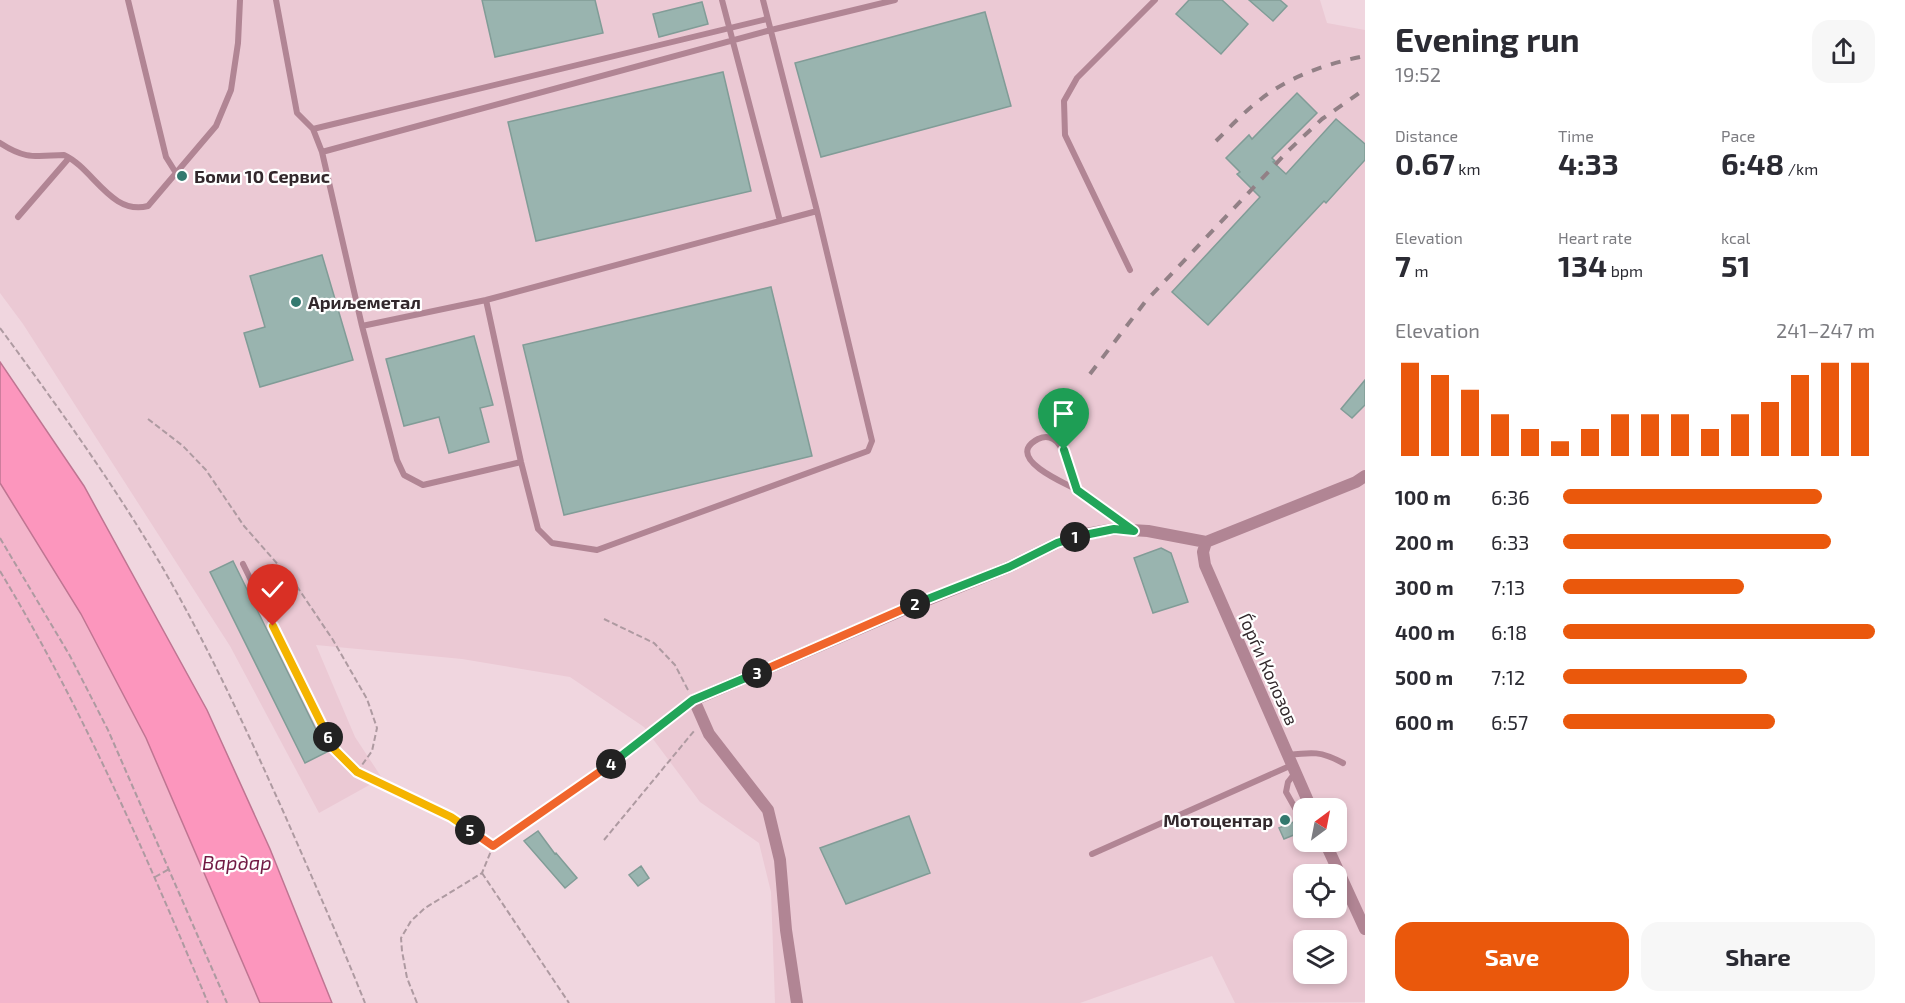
<!DOCTYPE html>
<html lang="en">
<head>
<meta charset="utf-8">
<style>
  body { margin:0; font-family:"Exo 2",sans-serif; background:#f7f7f7; color:#2b2b33; height:100vh; display:flex; flex-direction:column; font-size:22px; white-space:nowrap }
  * { box-sizing:border-box; margin:0 }
  p { font-size:20px; color:#7c7c81 }
  .icon { flex:none; width:33px; height:33px; fill:none; stroke:currentColor; stroke-width:2; stroke-linecap:round; stroke-linejoin:round }
  .map { position:relative; flex:1; overflow:hidden }
  .details { display:flex; flex-direction:column; background:#fff; width:540px }
  .details>* { flex:none }
  .needle { width:39px; rotate:32deg }
  .buttons { position:absolute; left:1293px; top:798px; display:grid; gap:12px }
  .buttons a { display:grid; place-items:center; width:54px; height:54px; border-radius:12px; background:#fff; box-shadow:0 3px 9px #0003; font-size:30px }
  .pin { position:absolute; display:grid; place-items:center; width:51px; height:51px; color:#fff; margin:-62px -26px; border-radius:50% 50% 50% 0; rotate:-45deg; box-shadow:0 0 6px #0007 }
  .pin .icon { rotate:45deg }
  .km { position:absolute; width:30px; height:30px; margin:-15px; border-radius:50%; background:#222; color:#fff; font-size:16px; line-height:30px; text-align:center }
  .round { display:grid; place-items:center; flex:none; width:63px; height:63px; border-radius:18px; background:#f7f7f7 }
  .headline { display:flex; align-items:center; justify-content:space-between; height:102px; padding:0 30px }
  h1 { font-size:33px; font-weight:700; line-height:45px }
  .figures { display:grid; grid-template-columns:repeat(3,1fr); gap:9px; height:102px; padding:6px 30px }
  .figures div { display:grid; align-content:center }
  .figures b { font-size:30px; font-weight:700 }
  .figures small { font-size:16px; font-weight:400 }
  .figures p { font-size:16px }
  .chart { height:168px; padding:12px 30px }
  .chart p { display:flex; justify-content:space-between }
  .chart svg { width:100%; height:108px; margin-top:6px; stroke:#ea580c; stroke-width:6 }
  .button { display:flex; gap:12px; margin-top:auto; padding:12px 30px }
  .button a { flex:1; height:69px; border-radius:18px; background:#ea580c; color:#fff; font-size:24px; font-weight:700; line-height:69px; text-align:center }
  .button a+a { background:#f7f7f7; color:#2b2b33 }
  ul { padding:0 30px; list-style:none; font-size:20px }
  li { display:grid; grid-template-columns:96px 72px 1fr; align-items:center; height:45px }
  li i { height:15px; border-radius:8px; background:#ea580c }
  main { display:flex; flex:1; min-height:0 }
  .map>svg:first-child { display:block }
</style>
</head>
<body>
<main>
<div class="map">
<svg width="1365" height="1003" viewBox="0 0 1365 1003">
  <rect width="100%" height="100%" fill="#f0d6df"/>
  <path fill="#ebc9d4" fill-rule="evenodd" d="M0,0H1320L1327,23L1365,30V1002L1235,1003L1212,956L1080,1003H775L771,892L759,843L700,802L644,727L570,677L462,659L316,645L355,737L382,778L319,813L230,646L23,324L0,293ZM1304,808H1336V842H1304ZM1304,874H1336V908H1304ZM1304,940H1336V974H1304Z"/>
  <path fill="#f3b5cb" d="M0,483L81,614L146,738L260,1003H0Z"/>
  <path fill="#fc96bd" stroke="#bf7592" stroke-width="1.5" d="M0,362L84,486L207,710L270,849L332,1003H260L146,738L81,614L0,483Z"/>
  <path fill="#99b4af" stroke="#819c97" stroke-width="1.5" d="M482,0H595L603,33L495,57Z
    M1189,0H1222L1248,24L1221,54L1176,14Z
    M1249,0H1280L1287,6L1273,21Z
    M702,2L708,24L659,37L653,14Z
    M985,12L1011,106L821,157L795,63Z
    M723,72L751,191L536,241L508,122Z
    M1297,93L1317,113L1272,158L1275,161L1273,162L1286,174L1336,119L1365,144V160L1326,203L1324,201L1208,325L1172,292L1260,197L1237,174L1240,172L1226,158L1249,135L1252,139Z
    M322,255L353,360L260,387L244,333L265,327L250,276Z
    M771,287L812,456L564,515L523,345Z
    M474,336L493,405L480,408L489,442L449,453L439,417L404,426L386,359Z
    M1365,380V405L1352,418L1341,409Z
    M1161,548L1171,553L1188,602L1153,613L1134,558Z
    M233,561L327,752L305,763L210,572Z
    M909,816L930,873L846,904L820,848Z
    M1296,821L1301,832L1284,839L1279,828Z
    M538,831L555,854L556,853L577,878L565,888L524,841Z
    M641,866L649,878L638,886L629,875Z"/>
  <g fill="none" stroke-linecap="round" stroke-linejoin="round">
    <path stroke="#ae9aa1" stroke-width="2" stroke-dasharray="6 3" stroke-linecap="butt" d="M0,328C53,400 105,472 151,548C202,633 243,722 283,811C311,875 339,938 365,1003
      M148,419L183,446L206,470L244,526L296,585L333,640L367,699L377,728L372,751L357,772
      M0,538L70,656L108,730L227,1003
      M0,571C83,709 146,855 208,1003
      M604,619L654,643L675,665L688,690
      M340,755L357,772L451,817L493,846
      M604,840L694,731
      M482,873L569,1003
      M155,877L169,869
      M417,1003L407,978L402,951L401,938L411,921L425,908L482,873L493,846L596,776L684,707"/>
    <path stroke="#b18594" stroke-width="6" d="M128,0L166,157L176,173
      M276,0L297,113L313,129L322,152L771,30L895,0
      M722,0L780,221
      M313,129L767,19
      M0,143C26,160 35,156 64,155C93,168 111,216 148,206L216,126L231,90L238,43L240,0
      M322,152L362,326L397,460L404,475L423,485L521,462
      M18,217L69,158
      M1130,270L1065,135L1064,101L1077,78L1155,0
      M486,300L521,462L538,529L552,543L597,550L868,451L872,441L817,211
      M362,326L486,300L817,211L763,0
      M1077,490C1065,483 1021,465 1028,448C1030,444 1034,441 1038,439C1066,426 1069,480 1079,491C1089,502 1118,519 1132,528
      M243,564L334,749
      M1288,755C1312,752 1321,751 1343,763
      M1295,773L1288,782L1286,792L1304,824
      M1092,854L1292,765"/>
    <path stroke="#b18594" stroke-width="12" d="M1206,542L1203,552L1205,565L1311,808
      M1325,842L1365,929
      M797,1003L786,930L780,860L768,810L709,734L694,700L905,609L1009,567L1057,543L1086,534L1114,529L1148,531L1206,542L1356,482L1365,476"/>
    <path stroke="#928086" stroke-width="4" stroke-dasharray="10 10" stroke-linecap="butt" d="M1216,141C1230,127 1245,111 1261,99C1290,76 1329,63 1365,56
      M1090,374L1145,302L1289,150L1322,119L1365,89"/>
  </g>
  <g fill="none" stroke-linecap="round" stroke-linejoin="round">
    <g stroke="#fff" stroke-width="12">
      <path id="split-1" d="M1064,450L1077,490L1134,531L1114,529L1075,537"/>
    </g>
    <g stroke="#fff" stroke-width="12">
      <path id="split-2" d="M915,604L1009,567L1057,543L1075,537"/>
    </g>
    <g stroke="#fff" stroke-width="12">
      <path id="split-3" d="M757,673L915,604"/>
    </g>
    <g stroke="#fff" stroke-width="12">
      <path id="split-4" d="M611,764L693,700L757,673"/>
    </g>
    <g stroke="#fff" stroke-width="12">
      <path id="split-5" d="M470,830L493,846L611,764"/>
    </g>
    <g stroke="#fff" stroke-width="12">
      <path id="split-6" d="M328,737L334,749L357,772L451,817L470,830"/>
    </g>
    <g stroke="#fff" stroke-width="12">
      <path id="split-7" d="M273,626L328,737"/>
    </g>
    <use href="#split-1" stroke="#22a559" stroke-width="8"/>
    <use href="#split-2" stroke="#22a559" stroke-width="8"/>
    <use href="#split-3" stroke="#f0652b" stroke-width="8"/>
    <use href="#split-4" stroke="#22a559" stroke-width="8"/>
    <use href="#split-5" stroke="#f0652b" stroke-width="8"/>
    <use href="#split-6" stroke="#f5b400" stroke-width="8"/>
    <use href="#split-7" stroke="#f5b400" stroke-width="8"/>
  </g>
  <g fill="#33796f" stroke="#fff" stroke-width="2">
    <circle cx="182" cy="176" r="6"/>
    <circle cx="296" cy="302" r="6"/>
    <circle cx="1285" cy="820" r="6"/>
  </g>
  <g text-anchor="middle" dominant-baseline="central" stroke-width="4.5" stroke-linejoin="round" paint-order="stroke">
    <g font-size="18" font-weight="bold" fill="#32282c" stroke="#fff" text-anchor="start">
      <text x="194" y="176">Боми 10 Сервис</text>
      <text x="308" y="302">Ариљеметал</text>
      <text x="1273" y="820" text-anchor="end">Мотоцентар</text>
    </g>
    <g font-size="18" fill="#32282c" stroke="#fff">
      <text transform="translate(1269 669) rotate(66)">Ѓорѓи Колозов</text>
    </g>
    <g font-size="20" font-style="italic" fill="#721a44" stroke="#fff">
      <text x="237" y="862">Вардар</text>
    </g>
  </g>
</svg>
<div class="buttons">
<a><svg class="needle" viewBox="-14 -14 28 28"><path d="M0-13l5 13h-10z" fill="#e53935"/><path d="M0 13l5-13h-10z" fill="#7c7c81"/></svg></a>
<a><svg class="icon" aria-label="locate" viewBox="0 0 24 24"><circle cx="12" cy="12" r="6"/><path d="M12 2v4M12 18v4M2 12h4M18 12h4"/></svg></a>
<a><svg class="icon" aria-label="layers" viewBox="0 0 24 24"><path d="M12 4l9 5-9 5-9-5zM3 14l9 5 9-5"/></svg></a>
</div>
<div class="pin" style="left:1064px;top:450px;background:#1e9e55"><svg class="icon" aria-label="arrive" viewBox="0 0 24 24"><path d="M6 21V4h12l-3 4 3 4H6"/></svg></div>
<div class="pin" style="left:273px;top:626px;background:#d93025"><svg class="icon" aria-label="check" viewBox="0 0 24 24"><path d="M5 12l5 5 9-10"/></svg></div>
<b class="km" style="left:1075px;top:537px">1</b>
<b class="km" style="left:915px;top:604px">2</b>
<b class="km" style="left:757px;top:673px">3</b>
<b class="km" style="left:611px;top:764px">4</b>
<b class="km" style="left:470px;top:830px">5</b>
<b class="km" style="left:328px;top:737px">6</b>
</div>
<section class="details">
<div class="headline"><div><h1>Evening run</h1><p>19:52</p></div><a class="round"><svg class="icon" aria-label="share" viewBox="0 0 24 24"><path d="M12 15V3M7 8l5-5 5 5M5 13v7h14v-7"/></svg></a></div>
<div class="figures">
<div><p>Distance</p><b>0.67<small> km</small></b></div>
<div><p>Time</p><b>4:33</b></div>
<div><p>Pace</p><b>6:48<small> /km</small></b></div>
</div>
<div class="figures">
<div><p>Elevation</p><b>7<small> m</small></b></div>
<div><p>Heart rate</p><b>134<small> bpm</small></b></div>
<div><p>kcal</p><b>51</b></div>
</div>
<div class="chart"><p><span>Elevation</span>241–247 m</p>
<svg viewBox="0 0 160 44" preserveAspectRatio="none"><path d="M5 44V6M15 44V11M25 44V17M35 44V27M45 44V33M55 44V38M65 44V33M75 44V27M85 44V27M95 44V27M105 44V33M115 44V27M125 44V22M135 44V11M145 44V6M155 44V6"/></svg>
</div>
<ul>
<li><b>100 m</b>6:36<i style="width:83%"></i></li>
<li><b>200 m</b>6:33<i style="width:86%"></i></li>
<li><b>300 m</b>7:13<i style="width:58%"></i></li>
<li><b>400 m</b>6:18<i style="width:100%"></i></li>
<li><b>500 m</b>7:12<i style="width:59%"></i></li>
<li><b>600 m</b>6:57<i style="width:68%"></i></li>
</ul>
<div class="button"><a>Save</a><a>Share</a></div>
</section>
</main>
</body>
</html>
